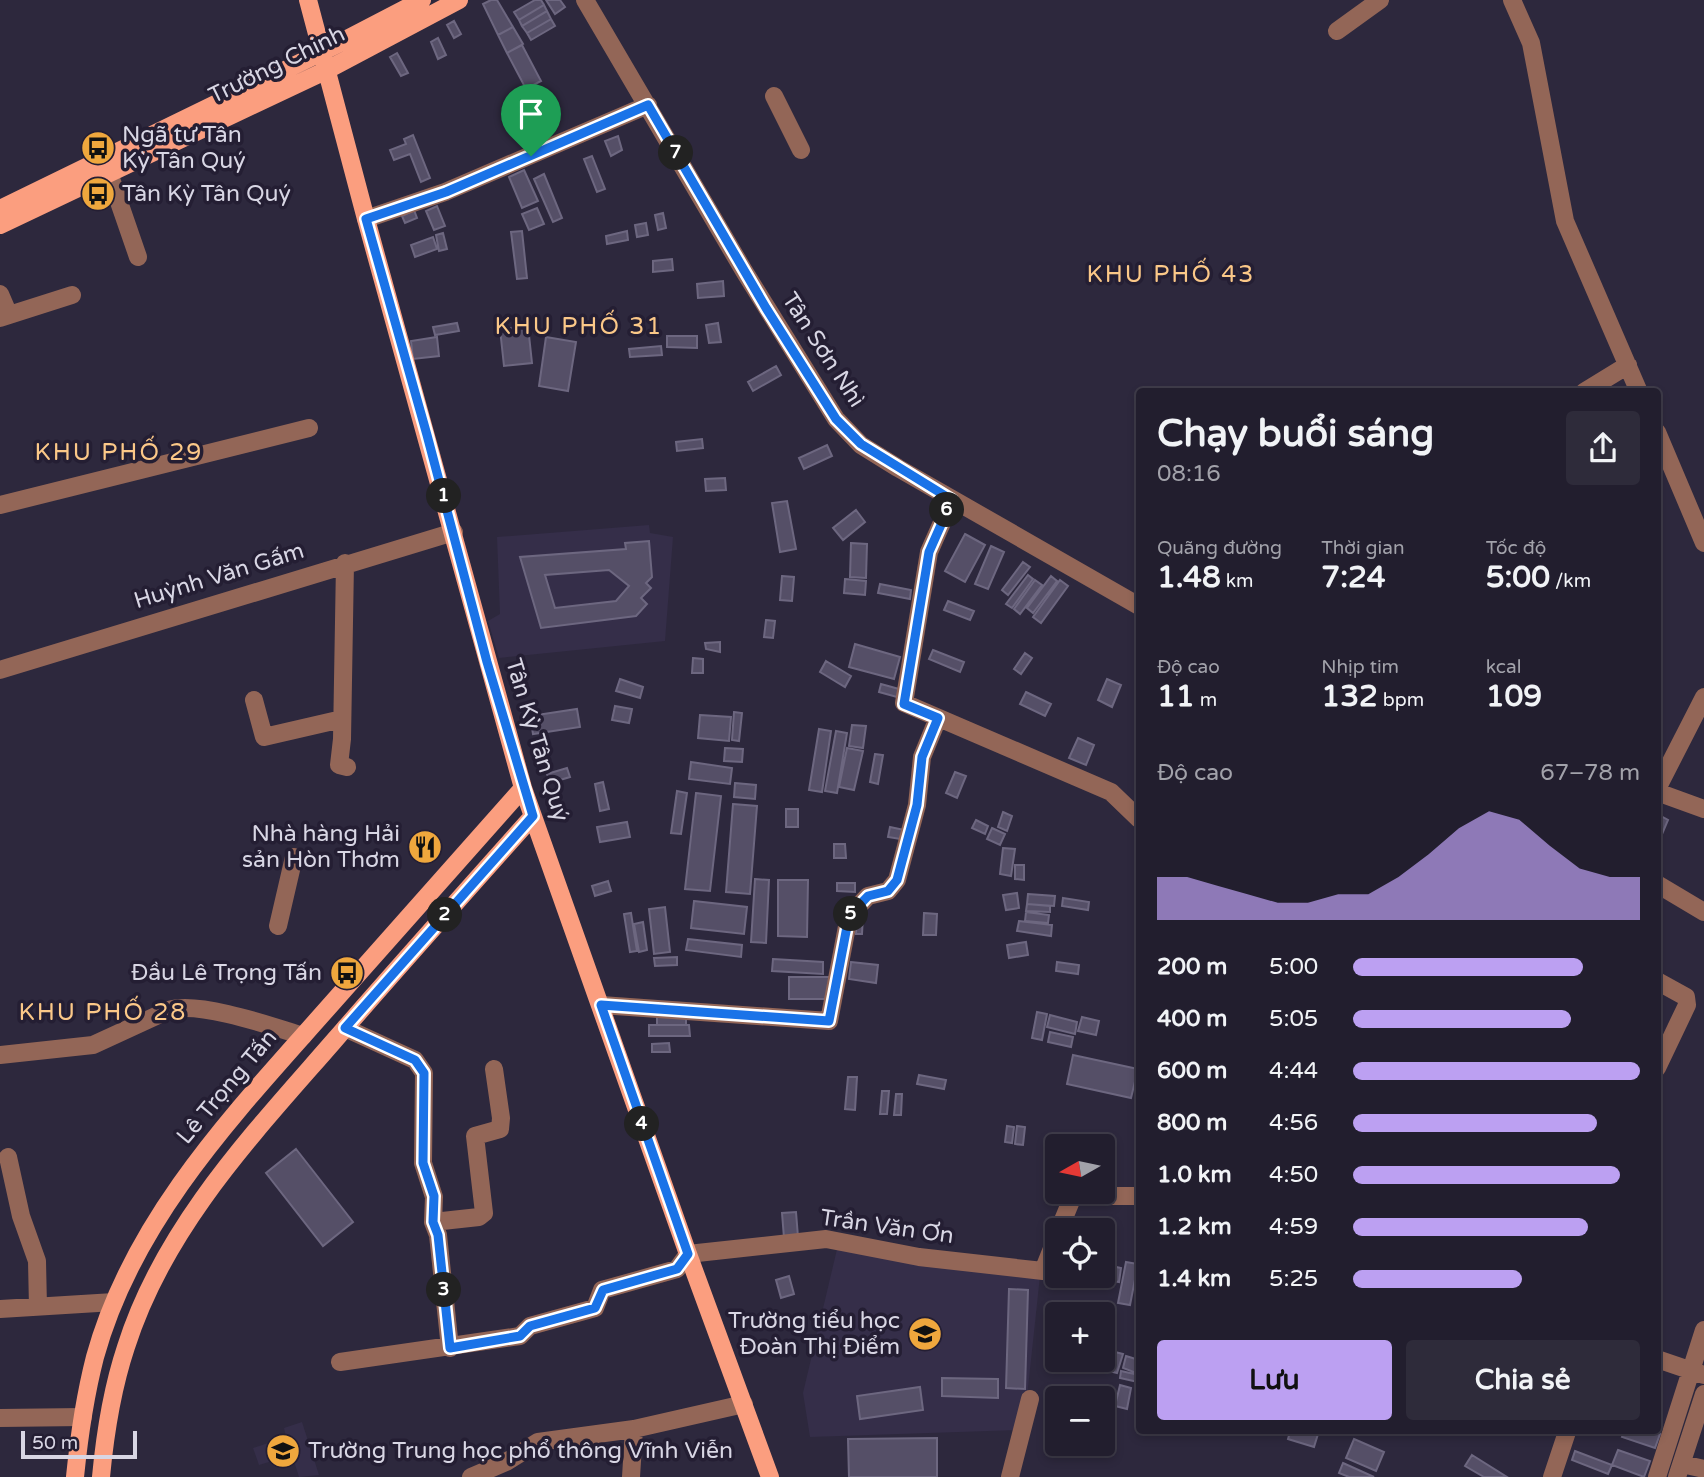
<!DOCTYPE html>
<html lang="vi">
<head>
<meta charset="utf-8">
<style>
  body { margin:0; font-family:"Varela Round",sans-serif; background:#2e2b3a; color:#f1f3f6; height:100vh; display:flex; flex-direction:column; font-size:26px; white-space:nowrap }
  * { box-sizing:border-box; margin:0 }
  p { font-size:23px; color:#a2a2aa }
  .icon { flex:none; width:38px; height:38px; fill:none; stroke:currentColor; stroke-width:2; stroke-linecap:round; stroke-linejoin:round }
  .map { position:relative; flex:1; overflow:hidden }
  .details { position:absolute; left:1136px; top:388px; width:525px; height:1046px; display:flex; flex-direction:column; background:#221e2e; border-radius:7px; box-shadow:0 4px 10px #0003,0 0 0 2px #3f3c4a }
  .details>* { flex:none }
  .needle { width:46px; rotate:261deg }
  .fabs { position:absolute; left:1045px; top:1134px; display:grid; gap:14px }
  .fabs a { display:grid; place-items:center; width:70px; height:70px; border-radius:7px; background:#221e2e; box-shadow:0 4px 10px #0003,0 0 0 2px #3f3c4a; font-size:35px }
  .scale { position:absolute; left:21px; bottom:18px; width:116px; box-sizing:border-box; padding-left:7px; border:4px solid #d8d6e4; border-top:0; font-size:19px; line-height:24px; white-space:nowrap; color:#d8d6e4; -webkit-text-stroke:5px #241e33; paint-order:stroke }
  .pin { position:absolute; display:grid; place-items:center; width:60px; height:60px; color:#fff; margin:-72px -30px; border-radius:50% 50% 50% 0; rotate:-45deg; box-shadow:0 0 7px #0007 }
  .pin .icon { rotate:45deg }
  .km { position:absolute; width:35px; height:35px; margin:-18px; border-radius:50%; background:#222; color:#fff; font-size:19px; line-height:35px; text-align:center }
  .round { display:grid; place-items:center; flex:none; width:74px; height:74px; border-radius:7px; background:#2e2b3a }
  .headline { display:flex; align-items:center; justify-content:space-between; height:119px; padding:0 21px }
  h1 { font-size:38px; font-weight:700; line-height:52px }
  .metrics { display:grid; grid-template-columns:repeat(3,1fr); gap:10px; height:119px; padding:7px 21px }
  .metrics div { display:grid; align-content:center }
  .metrics b { font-size:30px; font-weight:700 }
  .metrics small { font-size:19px; font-weight:400 }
  .metrics p { font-size:19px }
  .chart { height:196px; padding:14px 21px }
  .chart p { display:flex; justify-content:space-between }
  .chart svg { width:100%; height:126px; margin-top:7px; fill:#bca0f2; opacity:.7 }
  .button { display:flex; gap:14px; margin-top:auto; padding:14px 21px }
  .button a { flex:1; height:80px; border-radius:7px; background:#bca0f2; color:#111; font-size:28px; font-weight:700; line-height:80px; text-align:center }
  .button a+a { background:#2e2b3a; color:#f1f3f6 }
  ul { padding:0 21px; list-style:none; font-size:23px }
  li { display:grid; grid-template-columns:112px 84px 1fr; align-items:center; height:52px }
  li i { height:18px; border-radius:9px; background:#bca0f2 }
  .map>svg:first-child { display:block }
</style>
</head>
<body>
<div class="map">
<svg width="1704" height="1477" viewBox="0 0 1704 1477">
  <rect width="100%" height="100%" fill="#2d283d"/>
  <path fill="#352e49" d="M649,525L650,533L673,537L665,641L499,658L488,621L500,614L497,537Z
    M838,1245L1040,1276L1027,1397L1018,1430L810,1437L803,1393Z
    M302,1422L319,1475L299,1477L292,1455L259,1465L253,1448L286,1437L284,1428Z"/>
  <path fill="#554f67" stroke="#6d6780" stroke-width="2" fill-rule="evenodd" d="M491,0H497L513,27L498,35L483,4Z
    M535,0H541L544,5L519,20L514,12Z
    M546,0H560L565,7L555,14Z
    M544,5L547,11L522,26L519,20Z
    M547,11L551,19L527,33L522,26Z
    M551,19L555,26L531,40L527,33Z
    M454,21L461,34L454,38L447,25Z
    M513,27L523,44L507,53L498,35Z
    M438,38L446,55L438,59L431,42Z
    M522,45L541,81L526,89L507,53Z
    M397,53L408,73L401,76L390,57Z
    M413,135L430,178L421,182L410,154L394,160L390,150L406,144L404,139Z
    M618,136L622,150L611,156L605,141Z
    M592,156L605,189L597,192L584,159Z
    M524,170L538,201L522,208L509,177Z
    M544,174L562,218L553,222L534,179Z
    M437,206L445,226L434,230L426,211Z
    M537,208L544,224L529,230L522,214Z
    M414,210L417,218L405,223L402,216Z
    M663,213L666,228L658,230L655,215Z
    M646,223L648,235L637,237L635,225Z
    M522,231L527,278L517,279L511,232Z
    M627,231L628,240L607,244L606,236Z
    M443,233L447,249L439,251L436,235Z
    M433,237L437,249L415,257L411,245Z
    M672,259L673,270L653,272V261Z
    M723,281L724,296L698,298L697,284Z
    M457,323L459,331L435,335L433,327Z
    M718,323L721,342L709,343L706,325Z
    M528,326L532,363L504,366L500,329Z
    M667,336H697V348L667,347Z
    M437,337L439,356L413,359L411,341Z
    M546,337L576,342L568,391L539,386Z
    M661,346L662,355L630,357L629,349Z
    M776,366L781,375L753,391L748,382Z
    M702,439L703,448L677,451L676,442Z
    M827,445L832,456L804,469L799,458Z
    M725,478L726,490L706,491L705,479Z
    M787,501L796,549L780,552L772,503Z
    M856,510L865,522L843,540L833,528Z
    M965,534L985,545L965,582L945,571Z
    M649,541L652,577L646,583L651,588L641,598L647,604L636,616L541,628L520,557L626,549L625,543ZM609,570L629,586L616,601L555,608L545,575Z
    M851,543L867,544L866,578L850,577Z
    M991,546L1004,552L988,589L975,584Z
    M1023,562L1030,567L1008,595L1002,590Z
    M1028,575L1033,579L1012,608L1006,604Z
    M782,576L794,577L792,601L780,600Z
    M1051,576L1057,581L1033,613L1027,608Z
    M845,579L866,581L865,595L844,593Z
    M1035,580L1042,585L1020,614L1014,609Z
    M1060,580L1068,586L1041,623L1033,617Z
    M880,584L911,590L910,599L878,593Z
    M948,601L974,611L970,620L944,610Z
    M766,620L775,621L773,638L764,637Z
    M720,642V652L706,649L705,643Z
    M855,644L900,657L894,679L849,667Z
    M933,650L964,662L960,672L929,659Z
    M1025,653L1032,658L1021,674L1014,669Z
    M693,658L703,659V673H692Z
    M826,661L851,676L845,687L820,672Z
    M620,679L643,687L640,698L616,691Z
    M1107,679L1121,685L1112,707L1098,700Z
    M881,684L899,689L897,697L879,692Z
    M1026,692L1051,704L1045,716L1020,704Z
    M615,706L632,709L629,723L612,720Z
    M577,709L580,727L533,734L530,716Z
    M734,712L742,713L739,741L732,740Z
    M700,715L731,717L729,741L698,738Z
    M852,725L866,726L863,748L849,746Z
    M819,729L831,731L822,792L809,790Z
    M836,731L847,733L837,793L825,791Z
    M1078,738L1094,745L1086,765L1069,758Z
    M725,748L743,749L742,762L724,761Z
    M847,748L863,751L854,790L839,787Z
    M875,754L883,755L878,784L870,782Z
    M691,762L732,768L730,784L689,779Z
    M567,768L570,777L550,783L547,774Z
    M955,772L966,776L957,798L946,793Z
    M603,782L609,809L600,811L595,784Z
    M735,783L756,785L755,799L734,797Z
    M677,791L687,793L681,834L671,833Z
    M696,793L721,796L710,891L685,889Z
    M733,804L757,806L750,894L726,892Z
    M786,809H798V827H786Z
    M1003,812L1012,816L1007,831L998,827Z
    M1659,815L1668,820L1657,846V818Z
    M976,820L988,826L985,834L972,828Z
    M627,822L630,837L600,842L597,827Z
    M890,827L909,831L907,840L888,837Z
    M992,828L1005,834L1000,845L987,839Z
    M834,844H845L846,858H834Z
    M1003,848L1015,849L1011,876L1000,874Z
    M1015,865H1024V880L1015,879Z
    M755,879L769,880L766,943L751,942Z
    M778,880H808L807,937L778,936Z
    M608,881L611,891L595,896L592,886Z
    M837,883H855V892L837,891Z
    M1017,893L1019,908L1006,910L1003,895Z
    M1028,894L1055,896L1054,906L1027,904Z
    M1063,898L1089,902L1088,910L1062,906Z
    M694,901L747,907L744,934L691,928Z
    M1027,904L1050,906V912L1026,911Z
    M665,907L670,952L654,954L649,909Z
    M1026,912L1049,915L1048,923L1025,921Z
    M631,913L637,951L630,952L624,914Z
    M924,913L937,914L936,935H923Z
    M857,915H863L862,934H856Z
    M1019,921L1052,925L1051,936L1017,931Z
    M643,922L647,950L639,952L634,924Z
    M688,939L742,945L741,957L686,950Z
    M1026,942L1028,955L1009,958L1007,945Z
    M677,957V965L655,966L654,958Z
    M773,959L823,962V974L772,971Z
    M851,962L878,965L876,983L849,979Z
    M1057,962L1079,965L1078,974L1056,971Z
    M789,977H831L832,999H789Z
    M1037,1012L1047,1014L1042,1040L1032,1038Z
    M1050,1015L1077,1022L1075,1034L1047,1027Z
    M686,1016V1025H657V1017Z
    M1082,1017L1099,1021L1096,1035L1078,1031Z
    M649,1025H689L690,1036H649Z
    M1050,1032L1073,1037L1071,1047L1048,1042Z
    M669,1043L670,1052H652V1044Z
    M1073,1055L1138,1069L1131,1098L1067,1084Z
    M919,1075L946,1080L944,1089L917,1084Z
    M848,1077H857L855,1110L845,1109Z
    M882,1091H889L887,1114H880Z
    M896,1094H902L901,1115H894Z
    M1007,1126L1014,1127L1012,1143L1005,1142Z
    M1017,1126L1025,1127L1023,1145L1015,1144Z
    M296,1149L353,1222L323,1246L266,1173Z
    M796,1212L798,1237L784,1238L782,1213Z
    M1126,1262L1138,1264L1130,1305L1118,1303Z
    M1103,1264L1121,1268L1119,1282L1101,1279Z
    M789,1276L794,1294L781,1298L776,1280Z
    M1009,1289L1028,1290L1025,1389L1006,1388Z
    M1050,1313L1057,1314V1327L1049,1326Z
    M1102,1319L1113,1321L1111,1334L1102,1333Z
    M1115,1352L1123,1354L1117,1373L1109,1371Z
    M1126,1356L1139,1360V1374L1123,1368Z
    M1121,1371L1139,1375L1138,1382L1120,1378Z
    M942,1378L998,1379V1398L942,1396Z
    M1120,1385L1131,1388L1127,1409L1115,1406Z
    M920,1387L923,1410L860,1419L857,1396Z
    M1290,1432H1309L1318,1434L1314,1447L1288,1439Z
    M1624,1432H1653L1660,1434L1655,1448L1622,1437Z
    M937,1438V1477H849L848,1439Z
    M1354,1439L1384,1452L1376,1471L1346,1458Z
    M1618,1450L1650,1461L1644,1477L1612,1465Z
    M1575,1451L1612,1465L1608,1474L1572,1460Z
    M1472,1455L1507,1477H1484L1465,1466Z
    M1343,1463L1374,1477H1349L1339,1473Z"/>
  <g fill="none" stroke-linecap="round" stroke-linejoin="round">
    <path stroke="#936657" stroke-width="18" d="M585,0L744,271L836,419L861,445L898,468L1139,606
      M1512,0L1531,43L1565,221L1639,392
      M1337,31L1380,0
      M774,96L801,150
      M109,173L138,257
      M366,219L445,192L648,105
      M0,294L9,315
      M0,318L72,295
      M1584,392L1628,365
      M1657,432L1704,543
      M952,500L929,552L904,703L1111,792L1139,819
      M0,505L309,428
      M345,563L342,739L339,765L347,767
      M0,670L454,532
      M254,700L264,737L342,719
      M1657,789L1704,697
      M1657,792L1704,809
      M1657,884L1704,912
      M278,926L294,857
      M1657,981L1686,997L1687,1005L1657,1068
      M601,1005L829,1021L849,916L868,896L888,891L897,880L917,805L922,757L938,718
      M345,1028L415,1060L424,1073L423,1163L434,1197L433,1222L438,1235L450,1348
      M0,1055L93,1045L169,1010C200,1001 271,1026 303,1036
      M8,1157L21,1216L37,1261L38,1307
      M433,1222L479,1217L484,1213L475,1136L500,1129L501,1118L494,1069
      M1059,1230L1073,1196H1139
      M0,1309L114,1302
      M1657,1359L1704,1375
      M340,1362L520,1336L530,1326L595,1308L602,1290L677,1269L688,1254L826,1239L919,1257L1043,1271L1057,1236
      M0,1418L83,1417
      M1682,1464L1704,1469
      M471,1477L506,1462L538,1442L634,1429L744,1404
      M631,1477L634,1429
      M1010,1477L1030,1399
      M1552,1477L1567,1432
      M1657,1477L1704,1330
      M1677,1477L1704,1394"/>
    <path stroke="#fb9e7f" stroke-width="18" d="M308,0L366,219L523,788L688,1254L770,1477
      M0,209L322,52L422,0
      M0,225L327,70L459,0
      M75,1477C79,1437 85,1396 95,1357C133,1219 234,1114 326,1010C391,936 457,862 523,788
      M101,1477C105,1434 112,1389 126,1347C164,1227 252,1135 333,1042C399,966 466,891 533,816"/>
  </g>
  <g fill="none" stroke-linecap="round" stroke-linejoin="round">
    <g stroke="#fff" stroke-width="14">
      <path id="route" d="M648,105L766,308L836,419L861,444L952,500L929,552L904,704L938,718L922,757L917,805L897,880L888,891L868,896L849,916L829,1021L601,1005L688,1254L677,1269L603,1290L595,1308L530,1326L520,1336L450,1348L438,1235L433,1222L434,1196L423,1163L424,1073L415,1060L345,1028L533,816L487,662L427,435L366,219L446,192Z"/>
    </g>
    <use href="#route" stroke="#1a73e8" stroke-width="9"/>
  </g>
  <defs>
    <g id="bus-disc" transform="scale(1.75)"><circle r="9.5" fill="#efa73d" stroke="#241e33"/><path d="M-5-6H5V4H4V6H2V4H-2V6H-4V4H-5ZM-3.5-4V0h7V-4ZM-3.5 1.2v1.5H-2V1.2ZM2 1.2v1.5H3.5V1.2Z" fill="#111"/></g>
    <g id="restaurant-disc" transform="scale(1.75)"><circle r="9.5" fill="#efa73d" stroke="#241e33"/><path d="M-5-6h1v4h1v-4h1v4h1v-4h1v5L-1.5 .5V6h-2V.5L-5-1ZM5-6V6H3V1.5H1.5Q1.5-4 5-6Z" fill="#111"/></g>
    <g id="school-disc" transform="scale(1.75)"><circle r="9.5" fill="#efa73d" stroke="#241e33"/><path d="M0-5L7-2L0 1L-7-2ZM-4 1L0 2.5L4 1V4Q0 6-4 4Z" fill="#111"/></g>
  </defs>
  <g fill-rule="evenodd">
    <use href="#bus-disc" x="98" y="148"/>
    <use href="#bus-disc" x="98" y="194"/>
    <use href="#restaurant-disc" x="425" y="847"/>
    <use href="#bus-disc" x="347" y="973"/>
    <use href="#school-disc" x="925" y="1334"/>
    <use href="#school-disc" x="283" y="1451"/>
  </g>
  <g text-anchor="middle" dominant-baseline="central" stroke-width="7" stroke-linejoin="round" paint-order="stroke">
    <g font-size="23" fill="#d8d6e4" stroke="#241e33">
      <text transform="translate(277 65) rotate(-26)">Trường Chinh</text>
      <text transform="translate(823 350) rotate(57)">Tân Sơn Nhì</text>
      <text transform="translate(219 576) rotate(-17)">Huỳnh Văn Gấm</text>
      <text transform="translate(537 740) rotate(73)">Tân Kỳ Tân Quý</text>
      <text transform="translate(227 1087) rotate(-50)">Lê Trọng Tấn</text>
      <text transform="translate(887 1227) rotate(8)">Trần Văn Ơn</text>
    </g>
    <g font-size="23" fill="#d8d6e4" stroke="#241e33" text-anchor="start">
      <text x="122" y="135">Ngã tư Tân<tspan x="122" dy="26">Kỳ Tân Quý</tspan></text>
      <text x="122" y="194">Tân Kỳ Tân Quý</text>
      <text x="400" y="834" text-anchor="end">Nhà hàng Hải<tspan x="400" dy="26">sản Hòn Thơm</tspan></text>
      <text x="322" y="973" text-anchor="end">Đầu Lê Trọng Tấn</text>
      <text x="900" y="1321" text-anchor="end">Trường tiểu học<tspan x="900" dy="26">Đoàn Thị Điểm</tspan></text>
      <text x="308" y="1451">Trường Trung học phổ thông Vĩnh Viễn</text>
    </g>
    <g font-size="24" letter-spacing="2" fill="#fbc888" stroke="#241e33">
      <text x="1171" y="274">KHU PHỐ 43</text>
      <text x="579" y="326">KHU PHỐ 31</text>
      <text x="119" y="452">KHU PHỐ 29</text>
      <text x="103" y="1012">KHU PHỐ 28</text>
    </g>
  </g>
</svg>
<div class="fabs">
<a><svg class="needle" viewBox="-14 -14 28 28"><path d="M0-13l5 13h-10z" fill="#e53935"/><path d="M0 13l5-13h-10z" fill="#a2a2aa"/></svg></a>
<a><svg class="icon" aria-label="locate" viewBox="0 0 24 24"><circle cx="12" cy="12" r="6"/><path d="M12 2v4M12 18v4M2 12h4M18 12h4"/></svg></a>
<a>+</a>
<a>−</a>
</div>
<div class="scale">50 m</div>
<div class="pin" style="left:531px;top:156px;background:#1e9e55"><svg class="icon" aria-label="arrive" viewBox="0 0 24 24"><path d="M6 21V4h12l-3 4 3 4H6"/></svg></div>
<b class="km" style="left:444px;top:496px">1</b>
<b class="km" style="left:445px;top:915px">2</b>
<b class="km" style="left:444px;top:1290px">3</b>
<b class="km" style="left:642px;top:1124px">4</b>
<b class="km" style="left:851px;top:914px">5</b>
<b class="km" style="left:947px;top:510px">6</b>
<b class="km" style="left:676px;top:153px">7</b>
<section class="details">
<div class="headline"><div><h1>Chạy buổi sáng</h1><p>08:16</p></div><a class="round"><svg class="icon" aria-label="share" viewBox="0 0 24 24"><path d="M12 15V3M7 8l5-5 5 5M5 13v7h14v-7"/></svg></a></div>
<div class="metrics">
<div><p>Quãng đường</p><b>1.48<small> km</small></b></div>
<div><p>Thời gian</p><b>7:24</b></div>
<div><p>Tốc độ</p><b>5:00<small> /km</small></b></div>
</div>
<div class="metrics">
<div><p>Độ cao</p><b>11<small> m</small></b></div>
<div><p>Nhịp tim</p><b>132<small> bpm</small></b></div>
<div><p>kcal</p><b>109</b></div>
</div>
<div class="chart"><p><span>Độ cao</span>67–78 m</p>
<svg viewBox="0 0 160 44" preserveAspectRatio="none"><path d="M0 44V29L10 29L20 32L30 35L40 38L50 38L60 35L70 35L80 29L90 21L100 12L110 6L120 9L130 18L140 26L150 29L160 29V44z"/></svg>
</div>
<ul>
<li><b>200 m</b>5:00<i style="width:80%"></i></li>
<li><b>400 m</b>5:05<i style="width:76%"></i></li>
<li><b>600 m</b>4:44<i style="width:100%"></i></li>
<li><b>800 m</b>4:56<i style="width:85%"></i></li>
<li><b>1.0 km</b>4:50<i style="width:93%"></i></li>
<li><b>1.2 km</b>4:59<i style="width:82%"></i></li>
<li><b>1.4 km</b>5:25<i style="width:59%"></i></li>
</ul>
<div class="button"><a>Lưu</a><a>Chia sẻ</a></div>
</section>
</div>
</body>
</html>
